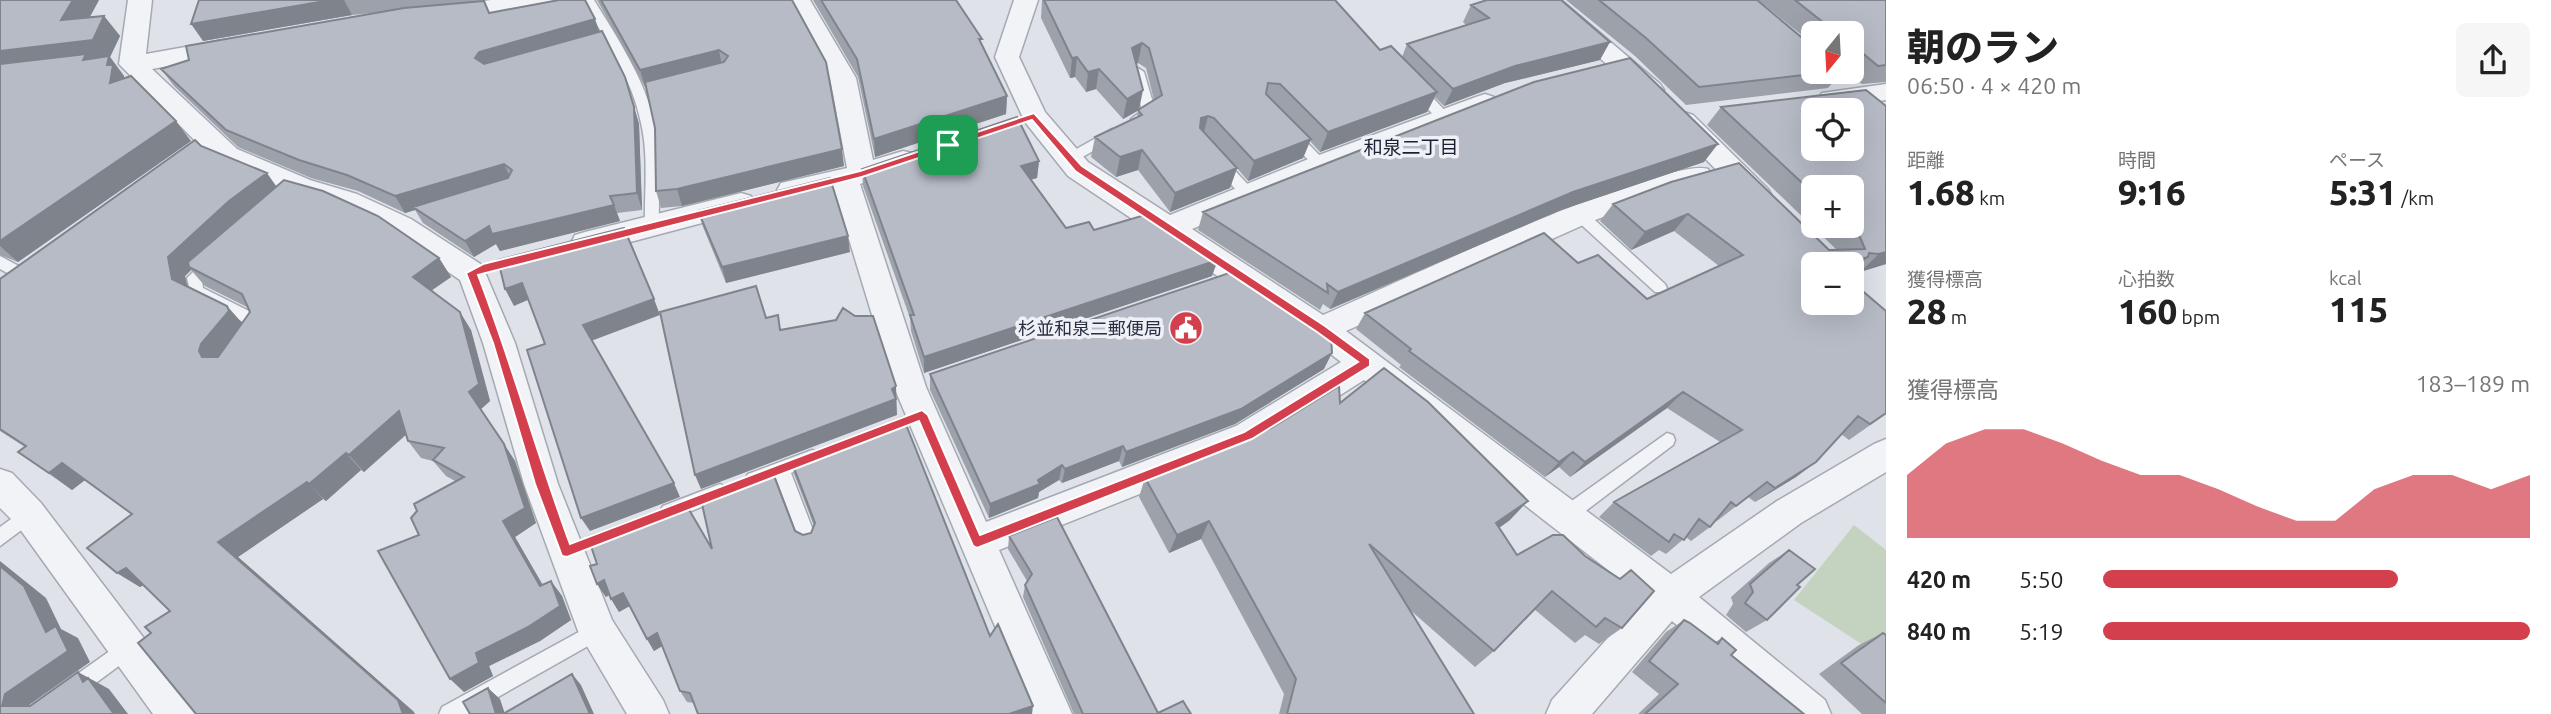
<!DOCTYPE html>
<html lang="ja">
<head>
<meta charset="utf-8">
<style>
  body { margin:0; font-family:Ubuntu,"Noto Sans JP",sans-serif; background:#f6f6f6; color:#222; height:100vh; display:flex; flex-direction:column; font-size:26px; white-space:nowrap }
  * { box-sizing:border-box; margin:0 }
  p { font-size:23px; color:#767676 }
  .icon { flex:none; width:38px; height:38px; fill:none; stroke:currentColor; stroke-width:2; stroke-linecap:round; stroke-linejoin:round }
  .map { position:relative; flex:1; overflow:hidden }
  .drawer { display:flex; flex-direction:column; background:#fff; width:665px }
  .drawer>* { flex:none }
  .needle { width:46px; rotate:198deg }
  .controls { position:absolute; left:1801px; top:21px; display:grid; gap:14px }
  .controls a { display:grid; place-items:center; width:63px; height:63px; border-radius:10px; background:#fff; box-shadow:0 7px 28px #0002; font-size:35px }
  .pin { position:absolute; display:grid; place-items:center; width:60px; height:60px; color:#fff; margin:-30px; border-radius:14px; box-shadow:0 4px 10px #0006 }
  .round { display:grid; place-items:center; flex:none; width:74px; height:74px; border-radius:10px; background:#f6f6f6 }
  .summary { display:flex; align-items:center; justify-content:space-between; height:119px; padding:0 21px }
  h1 { font-size:38px; font-weight:800; line-height:52px }
  .metrics { display:grid; grid-template-columns:repeat(3,1fr); gap:10px; height:119px; padding:7px 21px }
  .metrics div { display:grid; align-content:center }
  .metrics b { font-size:35px; font-weight:800 }
  .metrics small { font-size:19px; font-weight:400 }
  .metrics p { font-size:19px }
  .chart { height:196px; padding:14px 21px }
  .chart p { display:flex; justify-content:space-between }
  .chart svg { width:100%; height:126px; margin-top:7px; fill:#d33f4c; opacity:.7 }
  ul { padding:0 21px; list-style:none; font-size:23px }
  li { display:grid; grid-template-columns:112px 84px 1fr; align-items:center; height:52px }
  li i { height:18px; border-radius:9px; background:#d33f4c }
  main { display:flex; flex:1; min-height:0 }
  .map>svg:first-child { display:block }
</style>
</head>
<body>
<main>
<div class="map">
<svg width="1886" height="714" viewBox="0 0 1886 714">
  <rect width="100%" height="100%" fill="#dfe2e9"/>
  <path fill="#c3d3c0" d="M1854,525L1886,550V660L1794,600Z"/>
  <g fill="none" stroke-linecap="round" stroke-linejoin="round">
    <g stroke="#a4a9b3" stroke-width="3">
      <path id="service" d="M582,0H594C618,39 645,79 655,125C662,158 658,193 659,227L657,231H647L645,227C644,193 649,157 641,123C632,78 605,39 582,0Z
        M1138,68L1144,72L1156,113L1138,123L1131,119L1142,111L1132,72Z
        M1417,85L1422,86L1449,115V121H1439L1412,92V86Z
        M1112,129L1119,134L1117,137L1074,162H1064L1062,159L1064,156Z
        M1291,129L1296,131L1326,162L1328,165L1326,168H1316L1286,137L1284,134Z
        M1220,158L1225,160L1253,190L1255,194L1253,198H1243L1215,166L1213,163L1215,160Z
        M1580,210L1585,211L1665,284L1667,288L1665,292H1655L1575,219L1573,215Z
        M0,256L30,272L32,276L30,280H20L0,269Z
        M210,258L217,264L202,280L203,288L257,315L263,332L260,336H250L245,323L191,295L187,278L205,260Z
        M1667,433L1673,435L1675,440L1673,445L1571,522L1565,524L1559,522L1556,516L1559,510Z
        M812,450L818,452L820,457L818,462L791,473L816,538L813,544L807,546L801,544L776,478L754,487L748,484L745,479L748,474Z
        M720,484L726,487L729,492L726,497L669,520L663,518L660,512L663,506Z
        M29,506L35,508L38,514L35,520L0,546V527Z
        M597,622L604,625L606,631L604,637L468,714H439L442,707Z
        M128,638L135,640L137,647L135,654L54,714H28L31,707Z"/>
    </g>
    <g stroke="#a4a9b3" stroke-width="3">
      <path id="minor" d="M128,0H152L146,54L230,39L239,41L242,47L239,53L152,69L237,149L310,180L357,194L411,219L482,265L515,343L558,484L612,620L663,700L669,714H627L578,631L524,484L483,343L460,280L391,233L337,208L290,194L217,163L119,64Z
        M491,0H562L558,5L550,7L444,20L436,18L432,13L436,8Z
        M786,0H810L856,78L873,160L903,151L913,153L917,160L913,167L860,184L926,387L986,522L1236,426L1341,362L1310,338L1068,176L1025,122L995,57L1014,0H1038L1019,57L1045,112L1088,162L1170,215L1311,158L1476,97L1485,94L1494,97L1498,103L1494,109L1331,172L1192,229L1323,315C1383,289 1663,156 1708,169L1712,176L1708,183L1655,197L1590,222L1346,331L1671,574L1777,501L1874,444L1886,439V472L1801,523L1699,597L1825,700L1831,714H1781L1672,621L1592,714H1546L1552,700L1644,598L1364,380L1260,446L999,550L1072,714H1032L894,387L834,190L791,200L781,197L777,190L781,183L847,168L830,78Z
        M1535,0H1561L1660,84L1664,90L1660,96L1651,98L1642,96Z
        M1886,84V100L1831,108L1822,105L1818,99L1822,93Z
        M1684,112L1693,115L1768,189L1772,196L1768,203L1758,206L1748,203L1675,127L1671,121L1675,115Z
        M741,193L751,196L755,203L751,210L585,254L575,251L571,243L575,235L585,232Z
        M0,469L12,473L41,503L191,700L197,714H153L17,525L0,508Z"/>
    </g>
    <use href="#service" fill="#f2f3f7" fill-rule="evenodd"/>
    <use href="#minor" fill="#f2f3f7" fill-rule="evenodd"/>
  </g>
  <path fill="#9da1aa" fill-rule="evenodd" d="M0,0H99L90,17L104,16L120,36L110,57L124,76V78L191,141L18,262L0,255Z
    M199,0H484L489,13L599,32L625,77L639,124L642,210L617,213L620,221L500,251L496,244L474,257L423,223L415,210L405,213L358,191L311,178L238,147L174,86L161,69L382,12L352,15L203,41Z
    M597,0H792L844,166L682,206L661,208L656,191L655,128L646,87H645Z
    M813,0H956L982,45L1007,96L1006,114L875,157L858,77Z
    M1042,0H1335L1380,50L1402,57L1407,44L1466,25L1463,22L1471,5L1600,60L1505,83L1444,106L1435,97L1427,112L1320,152L1310,141L1303,158L1248,181L1237,168L1230,188L1170,212L1138,170L1116,177L1091,157L1095,137L1137,117L1138,110L1154,100L1146,68L1138,63L1136,64L1139,110L1123,119L1096,89L1086,92L1075,77L1070,78L1041,18Z
    M1566,0H1757L1813,72H1842L1828,88L1686,105L1635,56Z
    M1758,0H1886V82L1862,84L1847,72H1852V33H1813V44Z
    M1886,106V264L1860,272L1854,270L1852,273V264H1813L1886,414L1849,440L1841,434L1816,462L1796,477L1755,502L1748,497L1717,521L1716,520L1710,527L1691,541L1686,537L1666,554L1659,550L1651,556L1599,517L1614,502L1720,442L1667,408L1570,477L1559,467L1545,477L1399,367L1401,365L1356,329L1365,313L1578,263L1647,299L1719,266L1674,231L1631,250L1600,221L1613,204L1671,182L1829,250H1837L1707,125L1721,107ZM1813,187L1852,226H1813Z
    M201,146L276,187L439,258L451,277L432,290L471,330L490,401L481,409L515,461L536,523L515,537L543,585L551,581L562,596L571,620L540,641L489,666L493,676L464,692L419,535L455,481L446,476L433,461L421,458L408,441L406,435L364,472L361,470L326,501L323,499L238,557L414,712L151,633L170,611L144,585L140,587L117,573L132,514L85,480L72,490L18,452L25,447L0,431V279ZM191,270L205,286L249,308L250,312L242,323L187,286L185,276Z
    M1039,161L1037,178L1030,180L1066,228L1094,230L1212,276L924,373L911,331L910,318L863,186L862,169Z
    M1704,162L1561,210L1330,309L1323,304L1320,310L1198,230L1203,212Z
    M698,211L850,252L726,283L703,227Z
    M1324,369L1235,424L1122,467L1119,461L1062,483L1059,480L1039,492L1038,498L989,518L930,390V374Z
    M1340,403L1510,520L1499,528L1517,555L1585,556L1620,579L1631,570L1622,628L1599,644L1585,635L1575,643L1534,609L1494,651L1475,667L1409,609L1474,714H1279L1284,694L1201,539L1169,553L1139,497L1145,478Z
    M791,460L990,636L1033,706L694,703L687,702L680,691L662,646L654,651L647,639L630,606L619,612L609,595L606,597L597,584L712,549L795,531L803,535L811,533L814,526L794,474Z
    M1009,536L1158,713L1191,714H1074L1023,597L1025,585L1027,581L1008,549Z
    M1789,550L1797,585L1767,620L1746,632L1726,615L1733,604L1731,597L1769,563Z
    M1684,620L1715,642L1722,638L1731,655L1804,714H1638L1659,694L1632,672L1666,632Z
    M1883,633L1886,635V714H1862L1819,674L1859,645Z"/>
  <path fill="#7f838b" d="M73,0H99L77,40L61,20Z
    M331,0H344L352,15L203,41L191,24Z
    M104,16L120,36L110,57L124,76V78L129,85L110,83L107,65L0,73V51Z
    M595,19L601,36L482,76L475,58L479,52Z
    M1610,42L1600,60L1505,83L1444,106L1453,89L1515,66Z
    M1142,43L1138,63L1129,68L1132,48Z
    M719,50L722,67L645,87L640,70Z
    M1077,57L1075,77L1070,78L1072,58Z
    M1099,69L1096,89L1086,92L1088,72Z
    M1143,90L1139,110L1123,119L1127,99Z
    M1437,92L1427,112L1320,152L1328,132Z
    M1007,96L1006,114L875,157L874,139Z
    M634,107L639,124L642,210L637,193Z
    M1208,116L1203,136L1196,138L1201,118Z
    M176,121L191,141L18,262L0,246V241Z
    M1311,139L1303,158L1248,181L1254,161Z
    M1718,144L1704,162L1561,210L1330,309L1338,292L1573,192Z
    M842,149L844,166L682,206L677,189Z
    M1142,150L1138,170L1116,177L1120,157Z
    M1039,161L1037,178L1019,183L1021,166Z
    M504,164L512,181L413,207L415,210L405,213L395,196Z
    M1237,168L1230,188L1170,212L1175,193Z
    M267,173L281,193L189,267L191,270L185,276L190,297L172,279L168,257L229,201Z
    M614,205L620,221L500,251L496,244L474,257L465,241L489,226Z
    M1688,214L1674,231L1631,250L1645,232Z
    M848,236L850,252L726,283L722,267Z
    M1886,252V264L1860,272L1879,254Z
    M1868,257L1852,273V264H1843Z
    M439,258L451,277L425,295L413,277Z
    M1218,260L1212,276L924,373V357Z
    M522,283L530,299L514,306L505,289Z
    M654,299L660,315L591,341L583,325Z
    M227,306L244,325L219,362L202,357L199,351L201,344Z
    M460,312L471,330L490,401L481,409L515,461L536,523L515,537L551,600L540,586L503,521L469,392Z
    M1332,353L1324,369L1235,424L1122,467L1126,452Z
    M896,386L897,415L701,489L695,475Z
    M1683,392L1667,408L1570,477L1585,462Z
    M399,411L413,428L364,472L349,455Z
    M1123,446L1119,461L1062,483L1065,469Z
    M1573,452L1559,467L1545,477L1559,462Z
    M346,453L361,470L326,501L309,484Z
    M1816,462L1796,477L1755,502L1775,488Z
    M62,463L85,480L72,490L49,473Z
    M1062,465L1059,480L1039,492L1038,498L989,518L990,504L1038,480Z
    M307,482L323,499L238,557L414,712L415,714H403L218,542Z
    M674,483L680,497L590,531L581,518Z
    M1528,501L1510,520L1479,542L1496,523Z
    M1209,521L1201,539L1169,553L1177,535Z
    M0,561L46,598L61,629L78,638L90,662L29,705L27,714L2,706L5,694L46,632L0,566Z
    M126,568L148,582L140,587L117,573Z
    M604,580L612,593L606,597L597,584Z
    M551,581L562,596L571,620L540,641L489,666L493,676L464,692L450,679L476,653Z
    M623,593L631,605L619,612L611,599Z
    M657,633L664,645L654,651L647,639Z
    M78,672L109,689L128,714H114L83,682Z
    M572,674L581,685L594,714H590Z
    M488,688L500,699L505,714H496Z
    M1033,706L1032,714H1009Z"/>
  <path fill="#b6bbc6" stroke="#7f838b" stroke-width="2" fill-rule="evenodd" d="M0,0H73L61,20L104,16L93,40L0,51Z
    M199,0H331L191,24Z
    M559,0H585L595,19L479,52L475,58L484,64L602,31L625,77L634,107L637,193L610,196L614,205L492,234L489,226L465,241L413,207L508,178L512,170L504,164L395,196L347,175L299,160L226,130L161,69L189,60L186,46L404,8L484,1L489,13Z
    M601,0H792L826,62L842,149L677,189L656,191L655,128L645,82L724,62L728,56L719,50L640,70Z
    M821,0H956L982,39H979L1007,96L874,139L857,59Z
    M1044,0H1335L1380,50L1391,46L1437,92L1328,132L1280,84L1268,83L1266,94L1311,139L1254,161L1214,118L1208,116L1201,118L1200,128L1237,168L1175,193L1142,150L1120,157L1095,137L1142,115L1138,110L1162,95L1149,48L1142,43L1132,48L1143,90L1127,99L1099,69L1088,72L1077,57L1072,58Z
    M1487,0H1561L1610,42L1515,66L1453,89L1407,44L1489,18L1471,5Z
    M1599,0H1757L1813,47V72H1829L1699,87L1646,38Z
    M1795,0H1886V65L1878,66L1860,51L1852,52V33H1829V27Z
    M86,54L83,60L109,56L107,65H113L110,83L131,76L176,121L0,241V64Z
    M1630,58L1718,144L1573,192L1338,292L1327,284L1328,293L1203,212L1534,82Z
    M1866,90L1886,106V252L1879,254L1869,253L1868,257L1843,264H1813V303H1852V282L1886,311V413L1870,424L1858,416L1816,462L1775,488L1767,482L1736,506L1731,502L1710,527L1699,519L1684,540L1674,534L1669,542L1614,502L1742,430L1683,392L1585,462L1573,452L1559,462L1409,351L1411,349L1365,313L1544,233L1578,263L1598,255L1647,299L1743,255L1688,214L1645,232L1613,204L1671,182L1739,163L1829,250L1865,249L1860,237L1848,226H1852V187H1813V193L1721,107ZM1813,110H1852V149H1813Z
    M1017,117L1039,161L1021,166L1066,228L1089,222L1094,230L1148,214L1218,260L924,357L910,315H914L862,169Z
    M195,140L201,146L267,173L229,201L168,257L172,279L227,306L229,311L201,344L199,351L202,357H218L250,312L242,294L189,267L188,262L284,180L323,191L378,216L439,258L413,277L460,312L479,384L469,392L504,444L525,508L503,521L540,586L551,581L560,606L528,627L476,653L479,663L450,679L378,551L419,535L411,518L417,511L414,504L464,477L433,460L444,448L408,441L399,411L349,455L346,453L309,484L307,482L218,542L398,700L403,714H196L138,643L151,633L145,627L170,611L126,568L117,573L87,548L132,514L62,463L49,473L18,452L26,446L0,429V279Z
    M830,178L848,236L722,267L698,211Z
    M624,228L654,299L583,325L674,483L581,518L527,350L545,344L522,283L505,289L498,260Z
    M1235,271L1331,336L1332,353L1241,409L1126,452L1123,446L1065,469L1062,465L1038,480L1040,484L990,504L930,374Z
    M756,286L766,318L778,315L780,330L836,320L843,308L855,316H873L896,386L892,389L896,399L695,475L660,312Z
    M1384,368L1428,402L1528,501L1496,523L1517,555L1553,535H1563L1585,556L1620,579L1631,570L1654,591L1622,628L1605,618L1596,627L1552,591L1494,651L1369,544L1474,714H1287L1296,679L1209,521L1177,535L1145,478L1271,428L1339,386L1340,403Z
    M903,417L990,636L998,624L1033,706L1009,714H698L690,693L680,691L657,633L647,639L623,593L611,599L604,580L597,584L590,566L597,564L588,537L684,501L712,549L700,495L771,468L795,531L803,535L811,533L815,523L791,460Z
    M1057,517L1158,713L1183,701L1191,714H1083L1025,585L1032,574L1009,536Z
    M1789,550L1815,569L1797,585L1800,587L1767,620L1745,603L1753,592L1750,584Z
    M0,566L24,586L46,632L56,626L68,651L5,694L2,706H30L78,672L83,682L88,678L114,714H0Z
    M1684,620L1690,623L1718,644L1722,638L1736,650L1731,655L1804,714H1645L1678,684L1649,661Z
    M1883,633L1886,635V703L1841,663Z
    M572,674L590,714H503Z
    M488,688L496,714H470L463,702Z"/>
  <path fill="#d33f4c" stroke="#fff" stroke-width="2" fill-rule="evenodd" d="M1034,113L1082,166L1325,326L1370,359V366L1252,439L977,548L973,546L919,421L567,557L562,556L535,484L493,343L466,273L483,264L860,171ZM1032,120L1075,171L1317,332L1358,362L1244,432L980,535L928,415L922,410L570,544C537,455 512,363 478,275L862,177Z"/>
  <defs>
    <g id="civic-disc" transform="scale(1.75)"><circle r="9.5" fill="#d33f4c" stroke="#eff1f6"/><path d="M-.6-6.5H3V-4.5H.6V-3L4-1V1h2V6H-6V1h2V-1L-.6-3ZM-1.2 2.5V6h2.4V2.5Z" fill="#fff"/></g>
  </defs>
  <g fill-rule="evenodd">
    <use href="#civic-disc" x="1186" y="328"/>
  </g>
  <g text-anchor="middle" dominant-baseline="central" stroke-width="7" stroke-linejoin="round" paint-order="stroke">
    <g font-size="18" fill="#272f41" stroke="#eff1f6" text-anchor="end">
      <text x="1162" y="328">杉並和泉二郵便局</text>
    </g>
    <g font-size="19" fill="#1a2031" stroke="#eff1f6">
      <text x="1411" y="147">和泉二丁目</text>
    </g>
  </g>
</svg>
<div class="controls">
<a><svg class="needle" viewBox="-14 -14 28 28"><path d="M0-13l5 13h-10z" fill="#e53935"/><path d="M0 13l5-13h-10z" fill="#767676"/></svg></a>
<a><svg class="icon" aria-label="locate" viewBox="0 0 24 24"><circle cx="12" cy="12" r="6"/><path d="M12 2v4M12 18v4M2 12h4M18 12h4"/></svg></a>
<a>+</a>
<a>−</a>
</div>
<div class="pin" style="left:948px;top:145px;background:#1e9e55"><svg class="icon" aria-label="arrive" viewBox="0 0 24 24"><path d="M6 21V4h12l-3 4 3 4H6"/></svg></div>
</div>
<section class="drawer">
<div class="summary"><div><h1>朝のラン</h1><p>06:50 · 4 × 420 m</p></div><a class="round"><svg class="icon" aria-label="share" viewBox="0 0 24 24"><path d="M12 15V3M7 8l5-5 5 5M5 13v7h14v-7"/></svg></a></div>
<div class="metrics">
<div><p>距離</p><b>1.68<small> km</small></b></div>
<div><p>時間</p><b>9:16</b></div>
<div><p>ペース</p><b>5:31<small> /km</small></b></div>
</div>
<div class="metrics">
<div><p>獲得標高</p><b>28<small> m</small></b></div>
<div><p>心拍数</p><b>160<small> bpm</small></b></div>
<div><p>kcal</p><b>115</b></div>
</div>
<div class="chart"><p><span>獲得標高</span>183–189 m</p>
<svg viewBox="0 0 160 44" preserveAspectRatio="none"><path d="M0 44V22L10 11L20 6L30 6L40 11L50 17L60 22L70 22L80 27L90 33L100 38L110 38L120 27L130 22L140 22L150 27L160 22V44z"/></svg>
</div>
<ul>
<li><b>420 m</b>5:50<i style="width:69%"></i></li>
<li><b>840 m</b>5:19<i style="width:100%"></i></li>
</ul>
</section>
</main>
</body>
</html>
